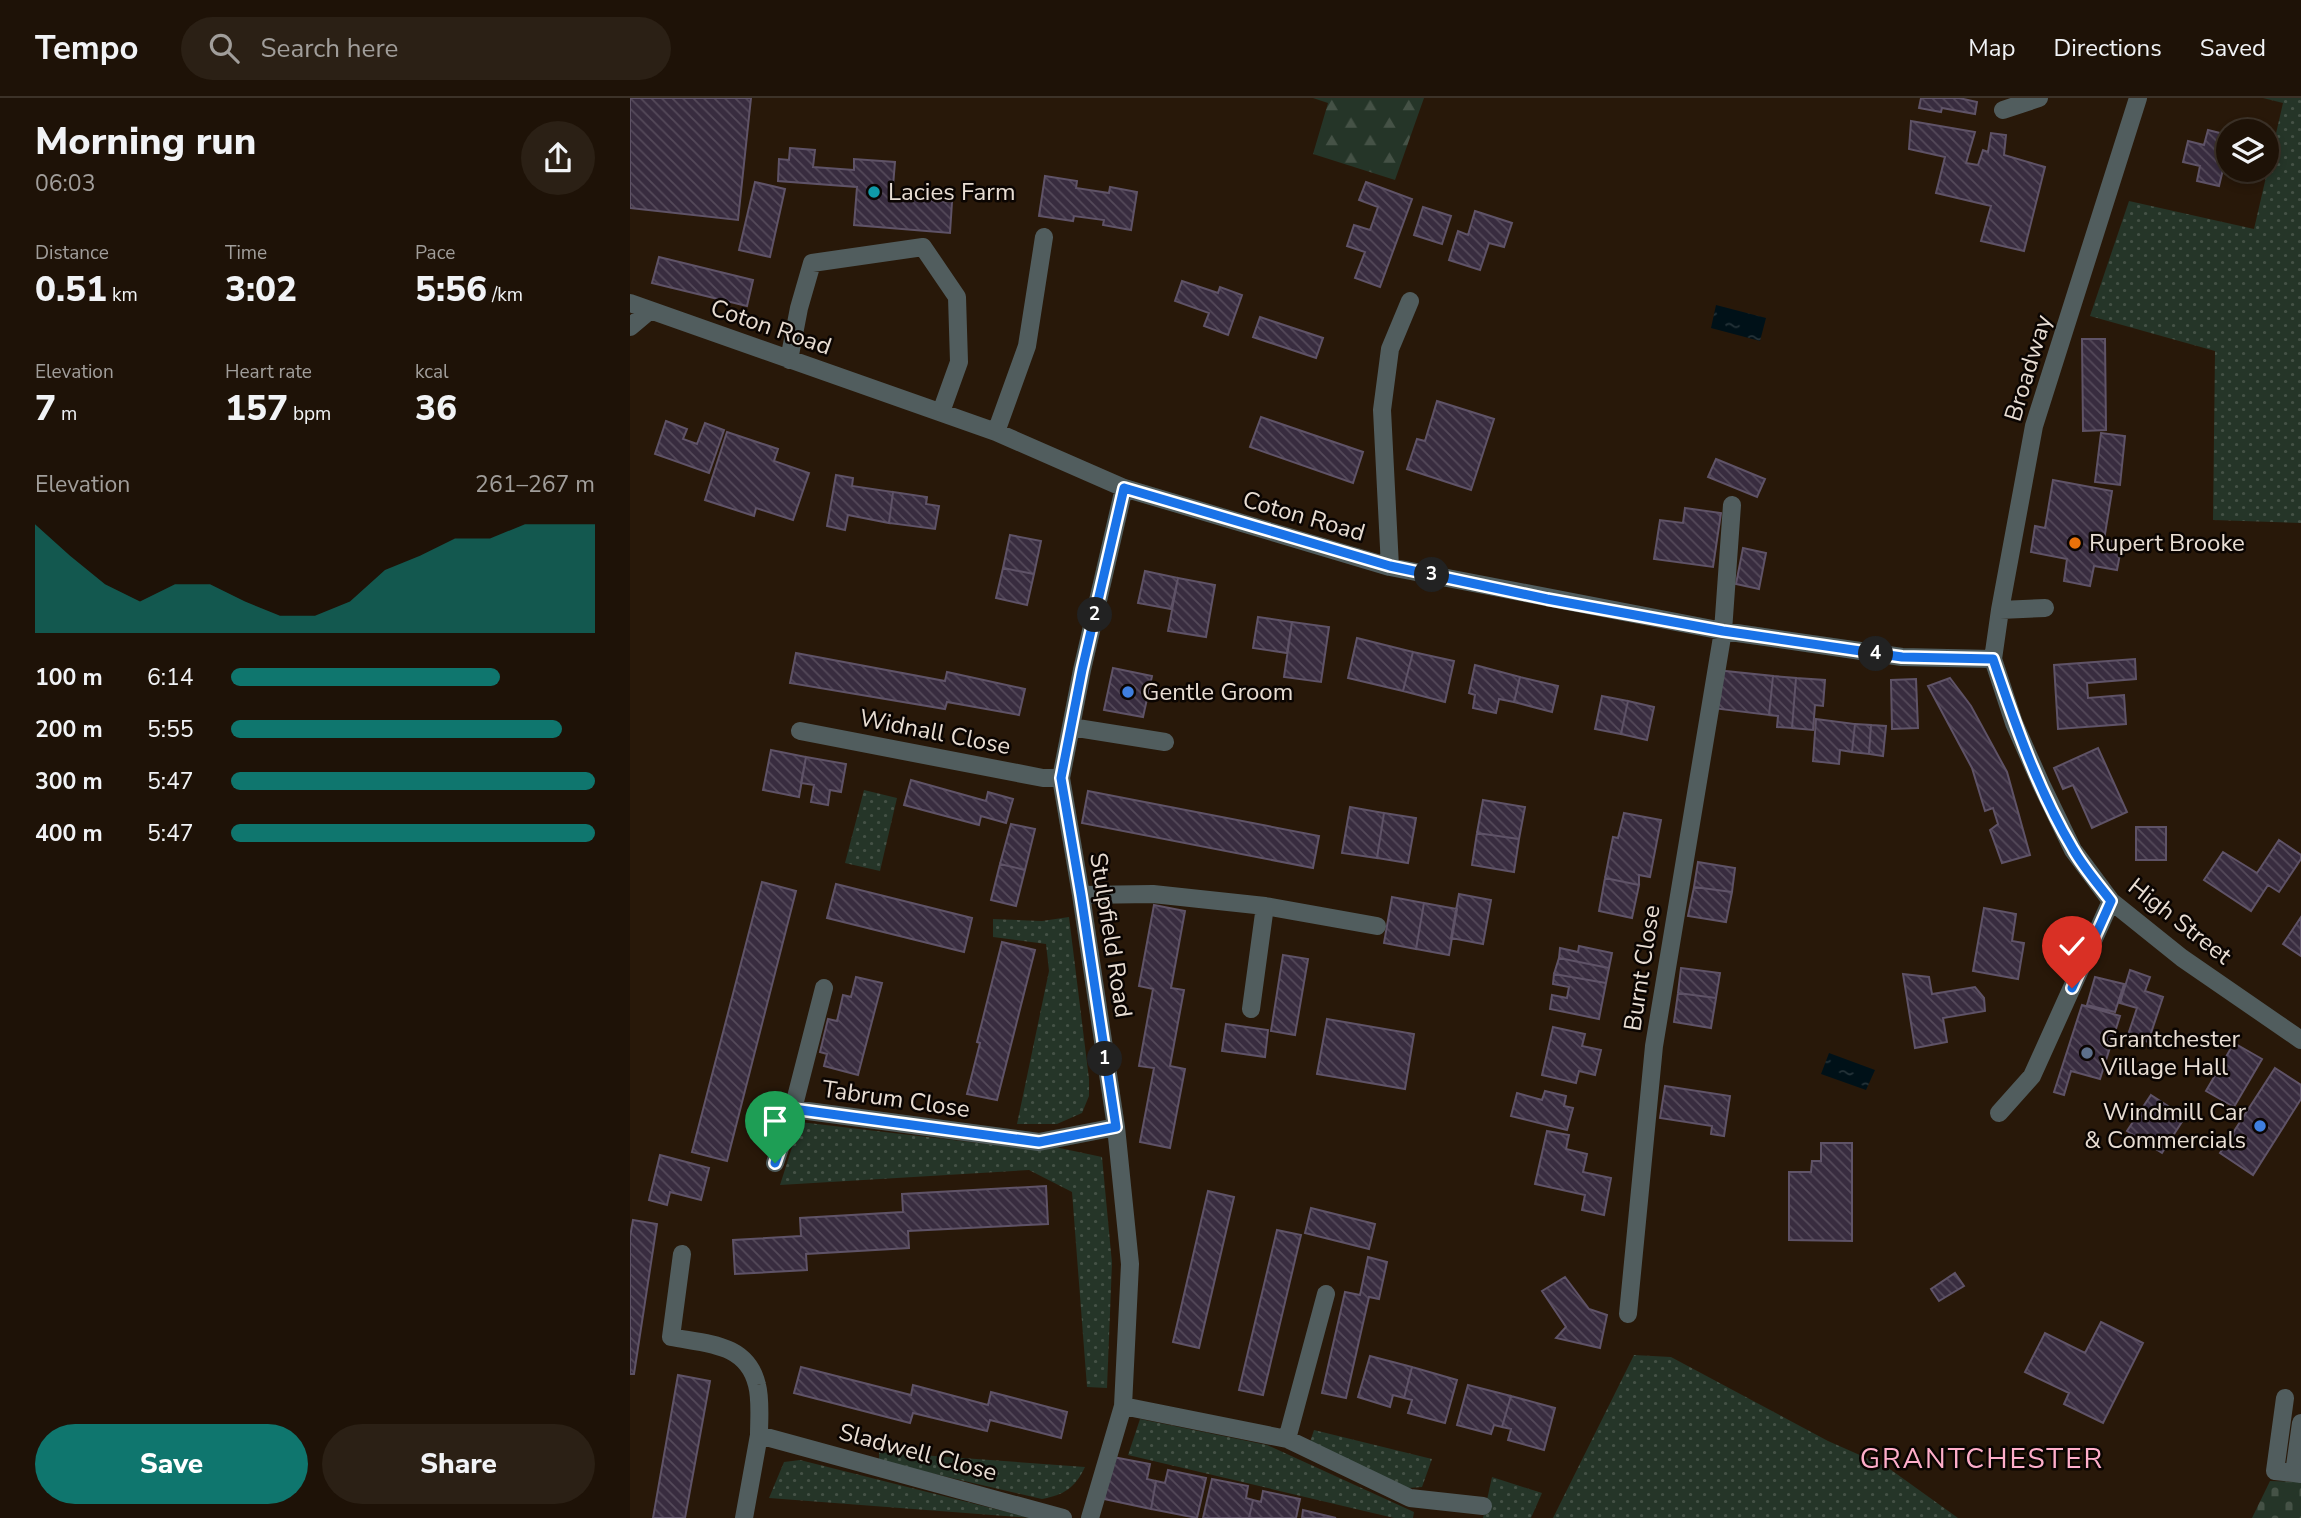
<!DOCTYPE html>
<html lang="en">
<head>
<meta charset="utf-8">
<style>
  body { margin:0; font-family:"Nunito Sans",sans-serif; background:#2b2015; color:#f1f3f6; height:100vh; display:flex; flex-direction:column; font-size:26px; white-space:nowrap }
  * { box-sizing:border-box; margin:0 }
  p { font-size:23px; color:#a19e9b }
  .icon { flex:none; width:38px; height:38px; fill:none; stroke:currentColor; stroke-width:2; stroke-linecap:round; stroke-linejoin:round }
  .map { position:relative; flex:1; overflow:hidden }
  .panel { display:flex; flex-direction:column; background:#1e1207; width:630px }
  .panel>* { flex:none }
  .controls { position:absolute; left:1586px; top:21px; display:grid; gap:14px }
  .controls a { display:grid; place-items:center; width:63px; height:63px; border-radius:50%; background:#1e1207; box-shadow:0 4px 10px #0003,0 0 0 2px #3c3228; font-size:35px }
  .pin { position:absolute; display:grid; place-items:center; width:60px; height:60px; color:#fff; margin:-72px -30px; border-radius:50% 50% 50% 0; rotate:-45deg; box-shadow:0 0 7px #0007 }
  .pin .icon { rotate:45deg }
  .km { position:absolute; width:35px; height:35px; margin:-18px; border-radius:50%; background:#222; color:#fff; font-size:19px; line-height:35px; text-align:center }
  .round { display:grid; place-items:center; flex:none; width:74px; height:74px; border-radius:37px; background:#2b2015 }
  .headline { display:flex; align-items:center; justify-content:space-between; height:119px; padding:0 35px }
  h1 { font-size:38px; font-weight:800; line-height:52px }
  .figures { display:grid; grid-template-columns:repeat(3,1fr); gap:10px; height:119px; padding:7px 35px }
  .figures div { display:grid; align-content:center }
  .figures b { font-size:35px; font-weight:800 }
  .figures small { font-size:19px; font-weight:400 }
  .figures p { font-size:19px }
  .chart { height:196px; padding:14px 35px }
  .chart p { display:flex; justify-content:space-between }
  .chart svg { width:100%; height:126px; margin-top:7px; fill:#0f766e; opacity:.7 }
  .cta { display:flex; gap:14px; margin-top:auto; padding:14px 35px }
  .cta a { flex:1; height:80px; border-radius:42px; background:#0f766e; color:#fff; font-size:28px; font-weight:800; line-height:80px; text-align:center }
  .cta a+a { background:#2b2015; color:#f1f3f6 }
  ul { padding:0 35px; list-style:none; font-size:23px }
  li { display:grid; grid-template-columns:112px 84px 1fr; align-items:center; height:52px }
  li i { height:18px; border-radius:9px; background:#0f766e }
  header { display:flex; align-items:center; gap:42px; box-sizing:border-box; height:98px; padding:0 35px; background:#1e1207; border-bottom:2px solid #3c3228 }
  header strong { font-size:33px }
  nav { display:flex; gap:38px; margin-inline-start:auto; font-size:24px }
  .search { width:490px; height:63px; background:#2b2015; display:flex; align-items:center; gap:18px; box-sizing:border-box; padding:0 24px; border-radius:38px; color:#a19e9b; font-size:26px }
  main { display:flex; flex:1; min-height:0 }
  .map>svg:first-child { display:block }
</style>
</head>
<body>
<header>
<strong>Tempo</strong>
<div class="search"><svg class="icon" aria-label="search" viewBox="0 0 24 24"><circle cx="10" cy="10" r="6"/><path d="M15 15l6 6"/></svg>Search here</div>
<nav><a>Map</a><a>Directions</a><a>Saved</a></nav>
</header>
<main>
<section class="panel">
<div class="headline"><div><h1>Morning run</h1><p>06:03</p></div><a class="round"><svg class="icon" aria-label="share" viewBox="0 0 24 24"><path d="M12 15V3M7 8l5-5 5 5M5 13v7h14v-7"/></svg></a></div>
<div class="figures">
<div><p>Distance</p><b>0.51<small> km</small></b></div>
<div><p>Time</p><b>3:02</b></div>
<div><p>Pace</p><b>5:56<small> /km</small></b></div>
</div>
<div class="figures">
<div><p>Elevation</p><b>7<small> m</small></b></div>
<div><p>Heart rate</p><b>157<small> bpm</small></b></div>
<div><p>kcal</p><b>36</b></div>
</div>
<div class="chart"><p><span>Elevation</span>261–267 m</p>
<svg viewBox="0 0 160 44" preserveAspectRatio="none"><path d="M0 44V6L10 17L20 27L30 33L40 27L50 27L60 33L70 38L80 38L90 33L100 22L110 17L120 11L130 11L140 6L150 6L160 6V44z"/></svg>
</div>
<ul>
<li><b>100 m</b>6:14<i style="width:74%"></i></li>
<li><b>200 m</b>5:55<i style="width:91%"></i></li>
<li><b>300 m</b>5:47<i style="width:100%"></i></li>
<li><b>400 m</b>5:47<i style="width:100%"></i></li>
</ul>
<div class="cta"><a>Save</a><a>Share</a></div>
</section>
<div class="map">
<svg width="1671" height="1420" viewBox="0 0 1671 1420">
  <defs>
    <pattern id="grass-dots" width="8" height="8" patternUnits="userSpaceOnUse" patternTransform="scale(1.75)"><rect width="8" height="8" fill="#253528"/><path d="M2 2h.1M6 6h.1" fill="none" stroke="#455246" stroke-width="1.8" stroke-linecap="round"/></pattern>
    <pattern id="forest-firs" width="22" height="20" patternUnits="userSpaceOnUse" patternTransform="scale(1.75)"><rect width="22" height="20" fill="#253528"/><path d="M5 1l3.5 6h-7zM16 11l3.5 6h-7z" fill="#455246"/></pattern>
    <pattern id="cemetery-stones" width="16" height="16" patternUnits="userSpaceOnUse" patternTransform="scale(1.75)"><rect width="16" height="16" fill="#253528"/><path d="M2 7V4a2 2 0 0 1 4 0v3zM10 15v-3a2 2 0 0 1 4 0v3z" fill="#455246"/></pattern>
    <pattern id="water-ripples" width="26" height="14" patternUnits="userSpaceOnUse" patternTransform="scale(1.75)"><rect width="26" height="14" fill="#001118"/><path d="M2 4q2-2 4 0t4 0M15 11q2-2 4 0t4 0" fill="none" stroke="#253339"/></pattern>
    <pattern id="building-back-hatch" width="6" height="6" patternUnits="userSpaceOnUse" patternTransform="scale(1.75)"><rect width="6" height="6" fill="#382c3f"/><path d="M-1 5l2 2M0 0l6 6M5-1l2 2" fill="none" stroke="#554a5a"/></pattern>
  </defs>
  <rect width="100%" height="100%" fill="#281809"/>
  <path fill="url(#grass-dots)" d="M1633,0H1671V425L1583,422L1585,253L1460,218L1499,103L1624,131L1653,5Z
    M234,692L267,700L250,773L215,765Z
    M439,819L459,981V998L452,1015L427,1026H387L419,873L416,846L363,839V821L412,823Z
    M170,1024L398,1051L425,1049L472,1059L482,1165L477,1290L457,1289L442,1094L399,1072L150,1087Z
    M1004,1257L1041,1259L1198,1343L1257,1369L1328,1420H923Z
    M510,1321L637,1347L784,1414L783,1420H764L498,1357Z
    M684,1332L802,1361L792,1389L778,1390L680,1344Z
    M249,1354L455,1369C445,1390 434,1397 412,1401L249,1363Z
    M170,1362L401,1420L139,1400L154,1364Z
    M862,1379L912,1395L901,1420H853Z"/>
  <path fill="url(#forest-firs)" d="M683,0H794L765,82L683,56L698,5Z"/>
  <path fill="url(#cemetery-stones)" d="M1640,1383L1671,1384V1420H1622Z"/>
  <path fill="url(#water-ripples)" d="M1086,207L1136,220L1130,243L1081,230Z
    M1199,955L1245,972L1236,992L1191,976Z"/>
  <path fill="url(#building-back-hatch)" stroke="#5f5367" stroke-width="2" d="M0,0H121L108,122L0,110Z
    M1291,0H1329L1347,4L1345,16L1312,10L1311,14L1289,10Z
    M1281,23L1345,34L1336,65L1348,67L1353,52L1358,54L1361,35L1376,37L1374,57L1415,69L1394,153L1351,143L1361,108L1306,95L1315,59L1279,51Z
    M1578,32L1598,37V51L1589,88L1567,83L1570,68L1553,64L1558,43L1574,47Z
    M160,50L185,52L183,69L224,72V61L265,64L262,100L322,104L320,135L224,127L227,89L148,83L149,61L159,62Z
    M415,78L447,83L446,90L479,95L480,89L507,94L501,132L473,127L474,122L444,118L443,123L409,118Z
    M125,84L155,91L140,159L109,152Z
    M736,84L782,101L750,189L725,180L735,154L717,148L724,127L740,132L748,109L729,102Z
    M793,109L821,118L812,146L784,137Z
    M845,113L882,125L874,149L859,145L850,172L819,162L828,133L838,137Z
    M29,159L123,182L117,208L22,185Z
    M552,183L588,195L590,189L612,197L598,237L574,228L579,215L545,203Z
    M630,219L693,240L686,260L623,239Z
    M1452,241H1475L1476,332L1453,333Z
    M807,303L864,321L841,392L777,371L787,341L795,343Z
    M631,319L733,354L723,385L620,349Z
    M36,323L57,331L53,341L67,346L75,325L94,332L79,375L25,356Z
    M97,334L148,351L144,363L179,375L163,422L126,410L124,418L75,402Z
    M1471,335L1495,338L1490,387L1465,384Z
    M1086,361L1135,381L1127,399L1078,379Z
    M206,377L223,380L222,388L263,394L259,425L218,417L215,432L197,428Z
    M1423,382L1482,393L1474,442L1492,445L1487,472L1464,468L1460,488L1434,483L1437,461L1401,454L1405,428L1415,430Z
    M263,394L297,399L296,406L309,408L305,431L259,425Z
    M1055,410L1091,415L1083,469L1024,461L1030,422L1053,425Z
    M380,437L411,443L404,476L373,470Z
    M1113,450L1136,455L1129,491L1106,486Z
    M373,470L404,476L397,507L366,500Z
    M515,473L548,480L541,511L508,505Z
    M548,480L585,487L576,539L538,533Z
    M628,519L662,524L657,555L623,550Z
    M662,524L699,529L691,584L654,579Z
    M727,540L783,554L773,593L718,580Z
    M783,554L824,563L815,604L773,593Z
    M166,555L315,583L317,574L395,591L389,617L317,604L315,611L160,585Z
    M1505,561L1506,581L1457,585L1458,600L1494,597L1496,626L1428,631L1424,567Z
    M845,567L890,579L884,604L869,601L866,615L843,610L845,597L839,595Z
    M483,570L522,578L513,619L474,612Z
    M1086,572L1143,578L1139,617L1082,610Z
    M1143,578L1166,580L1162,630L1147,629L1148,618L1139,617Z
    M890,579L928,588L922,614L884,604Z
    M1166,580L1195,582L1193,608L1185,607L1183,632L1162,630Z
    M1320,580L1341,608L1377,674L1400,757L1372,765L1360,732L1368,726L1363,710L1355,713L1342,670L1298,588Z
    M1286,581L1288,630L1262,631L1261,582Z
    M972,598L998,603L991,636L965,631Z
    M998,603L1024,609L1017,642L991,636Z
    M1186,621L1225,626L1222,654L1210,652L1209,666L1183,663Z
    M1225,626L1241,627L1239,656L1222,654Z
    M1241,627L1256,628L1253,658L1239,656Z
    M1468,650L1497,714L1462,730L1443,687L1433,691L1424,670Z
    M141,652L176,659L169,699L133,692Z
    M176,659L216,666L211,694L200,692L198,707L181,704L184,687L171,685Z
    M281,682L356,703L358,694L383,701L376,725L351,718L349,727L274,707Z
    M458,693L689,738L683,770L452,725Z
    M853,702L895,709L889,741L847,735Z
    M720,709L754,715L747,760L712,755Z
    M754,715L786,720L778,765L747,760Z
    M994,715L1031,722L1020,779L1009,777V787L975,780L983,739L988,740Z
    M381,726L405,731L395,772L370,766Z
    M1506,729H1536V762H1506Z
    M847,735L889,741L884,774L842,767Z
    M1649,742L1671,757V761L1649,794L1638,787L1621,813L1574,782L1593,754L1627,775Z
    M1068,764L1105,770L1102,794L1064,789Z
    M370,766L395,772L386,808L361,802Z
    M975,780L1009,787L1002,820L969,813Z
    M132,784L166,793L97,1063L62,1054Z
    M206,786L342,820L334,854L197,820Z
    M1064,789L1102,794L1096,824L1058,818Z
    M829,796L861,802L853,846L821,840Z
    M762,799L794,805L786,851L754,845Z
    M794,805L827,811L819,857L786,851Z
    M524,807L555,813L541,890L554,892L540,968L555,971L540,1050L510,1044L524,970L509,968L523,891L509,888Z
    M1354,810L1386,816L1382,843L1394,845L1388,881L1343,873Z
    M1671,819V858L1653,846Z
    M372,844L405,852L367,1002L337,996L350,945L347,944Z
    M949,848L982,855L979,870L929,860L930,850L948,854Z
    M653,857L678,861L665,937L641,933Z
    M929,860L979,870L976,885L924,876Z
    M1051,870L1090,875L1086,900L1048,895Z
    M1500,872L1520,879L1515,893L1533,899L1518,944L1498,937L1507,910L1490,905Z
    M924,876L976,885L969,921L920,911L922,897L937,900L939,889L923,886Z
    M1273,876L1299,879L1302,896L1345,889L1354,900L1355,913L1313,920L1317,944L1285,950Z
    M226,879L252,885L228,977L194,968L197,956L190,954L198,921L207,923L213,897L221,899Z
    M1465,879L1494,886L1485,914L1457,907Z
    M1048,895L1086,900L1081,930L1044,924Z
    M1452,907L1490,918L1470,981L1441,973L1434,997L1424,994Z
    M697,921L784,936L775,991L687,976Z
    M596,926L638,932L635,959L592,953Z
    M923,929L955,936L952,948L971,952L965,977L949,973L946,985L912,977Z
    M1604,945L1632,961L1604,1009L1576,993Z
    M1645,970L1671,987V1001L1623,1077L1590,1055Z
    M1035,988L1100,998L1094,1038L1081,1036L1082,1028L1030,1020Z
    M915,993L936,998L934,1008L943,1010L937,1032L881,1018L887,995L912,1002Z
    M1521,997L1555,1019L1532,1055L1497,1033Z
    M917,1033L939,1037L936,1051L957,1056L953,1074L981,1080L974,1117L952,1112L955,1097L905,1086Z
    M1191,1045H1222V1143L1159,1142V1074H1181L1182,1063H1191Z
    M30,1057L79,1070L71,1102L40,1094L37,1107L19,1102Z
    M416,1088L418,1126L278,1133L279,1150L176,1156L177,1172L105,1176L103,1142L171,1138L170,1120L273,1114L272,1096Z
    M578,1093L604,1099L569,1250L543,1244Z
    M681,1110L745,1126L739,1151L675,1135Z
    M3,1122L27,1126L4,1276H0V1139Z
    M647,1132L671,1137L633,1297L609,1292Z
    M738,1159L757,1164L749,1201L739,1199L716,1300L692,1295L715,1194L730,1197Z
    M1325,1175L1334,1188L1309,1203L1301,1191Z
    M935,1179L959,1211L977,1217L970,1250L926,1240L936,1229L912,1193Z
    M1471,1224L1513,1245L1473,1325L1434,1306L1439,1295L1395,1274L1415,1235L1455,1255Z
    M740,1258L782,1269L774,1300L763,1297L760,1309L728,1299Z
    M171,1269L281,1297L283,1287L358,1307L361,1294L437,1314L431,1340L360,1322L357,1333L283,1315L280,1325L164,1295Z
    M782,1269L827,1282L815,1325L778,1315L782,1302L774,1300Z
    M48,1277L80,1283L55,1420H23Z
    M838,1287L881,1298L872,1329L864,1327L861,1336L827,1327Z
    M881,1298L925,1310L914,1352L878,1342L881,1331L872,1329Z
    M483,1359L520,1366L517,1381L526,1383L521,1411L474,1401Z
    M538,1372L576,1380L567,1420L521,1411L526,1383L535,1385Z
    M582,1381L618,1388L616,1400L623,1402L619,1420H573Z
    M633,1393L670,1401L666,1420H619L623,1402L631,1404Z
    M673,1412L706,1420H672Z"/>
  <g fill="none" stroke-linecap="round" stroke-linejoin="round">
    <path stroke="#515d5e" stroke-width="18" d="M1508,0L1404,328L1370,512L1363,561L1384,625L1411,686L1443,752L1481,803L1552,860L1671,942
      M1373,12L1409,0
      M0,205L366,334L494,390L760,469L1093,533L1272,559L1363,561
      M0,229L19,213
      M159,262L169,210L182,165L293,149L327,199L329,264L311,314
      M366,334L397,248L414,139
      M760,469L752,312L760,251L780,203
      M1370,512L1415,510
      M441,629L535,644
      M170,633L413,680H431
      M451,797L523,796L635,808L747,828
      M194,890L163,1011L409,1044L486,1029
      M621,911L635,808
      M1369,1015L1402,978L1481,803
      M145,1065L163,1011
      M52,1156L41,1239C77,1246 117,1245 127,1287C131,1302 129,1321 129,1337L433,1420
      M998,1216L1024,948L1093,533L1102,407
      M1655,1300L1645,1373L1664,1375
      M493,1308L657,1341L780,1400L853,1408
      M1671,1325L1664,1375L1671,1376
      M657,1341L696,1196
      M114,1420L129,1337
      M460,1420L493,1308L500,1166L486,1029L451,797L431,680L452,572L494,390"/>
  </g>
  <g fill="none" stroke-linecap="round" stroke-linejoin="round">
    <g stroke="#fff" stroke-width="14">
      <path id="route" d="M145,1065L163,1011L409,1044L486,1029L451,797L431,680L452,572L494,390L760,468L917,501L1093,533L1272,559L1363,561C1385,626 1408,692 1443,751C1453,769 1468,786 1481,803L1442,890"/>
    </g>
    <use href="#route" stroke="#1a73e8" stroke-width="9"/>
  </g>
  <circle fill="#0f9aa8" stroke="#0b0502" stroke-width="2.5" cx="244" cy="94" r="7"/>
  <circle fill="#e8710a" stroke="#0b0502" stroke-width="2.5" cx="1445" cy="445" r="7"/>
  <g fill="#3f7fe0" stroke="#0b0502" stroke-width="2.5">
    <circle cx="498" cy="594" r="7"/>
    <circle cx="1630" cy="1028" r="7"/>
  </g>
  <circle fill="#5c6f8a" stroke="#0b0502" stroke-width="2.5" cx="1457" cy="955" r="7"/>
  <g text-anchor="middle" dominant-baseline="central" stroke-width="5" stroke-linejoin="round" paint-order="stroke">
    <g font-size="24" fill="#e8ddd3" stroke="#0b0502" text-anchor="start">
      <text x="258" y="94">Lacies Farm</text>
      <text x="1459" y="445">Rupert Brooke</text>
      <text x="512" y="594">Gentle Groom</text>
      <text x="1471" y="941">Grantchester<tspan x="1471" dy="28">Village Hall</tspan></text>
      <text x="1616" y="1014" text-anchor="end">Windmill Car<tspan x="1616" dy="28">&amp; Commercials</tspan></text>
    </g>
    <g font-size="24" fill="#e8ddd3" stroke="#0b0502">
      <text transform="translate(141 229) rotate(19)">Coton Road</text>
      <text transform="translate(1398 270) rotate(-73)">Broadway</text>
      <text transform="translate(674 418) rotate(16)">Coton Road</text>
      <text transform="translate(305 634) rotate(11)">Widnall Close</text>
      <text transform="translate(1550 823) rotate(38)">High Street</text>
      <text transform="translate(481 837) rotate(81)">Stulpfield Road</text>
      <text transform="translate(1012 870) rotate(-81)">Burnt Close</text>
      <text transform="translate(266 1001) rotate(8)">Tabrum Close</text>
      <text transform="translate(288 1354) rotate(15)">Sladwell Close</text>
    </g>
    <g font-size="28" letter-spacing="2" fill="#ffaeca" stroke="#0b0502">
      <text x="1352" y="1361">GRANTCHESTER</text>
    </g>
  </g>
</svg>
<div class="controls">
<a><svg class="icon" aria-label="layers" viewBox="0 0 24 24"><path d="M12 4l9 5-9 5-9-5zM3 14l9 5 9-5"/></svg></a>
</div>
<div class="pin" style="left:145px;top:1065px;background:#1e9e55"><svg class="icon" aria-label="arrive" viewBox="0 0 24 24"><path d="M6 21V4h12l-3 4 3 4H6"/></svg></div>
<div class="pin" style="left:1442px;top:890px;background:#d93025"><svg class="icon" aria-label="check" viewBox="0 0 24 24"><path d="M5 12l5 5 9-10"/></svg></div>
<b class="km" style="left:475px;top:961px">1</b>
<b class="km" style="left:465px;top:517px">2</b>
<b class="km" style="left:802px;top:477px">3</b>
<b class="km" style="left:1246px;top:556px">4</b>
</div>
</main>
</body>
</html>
